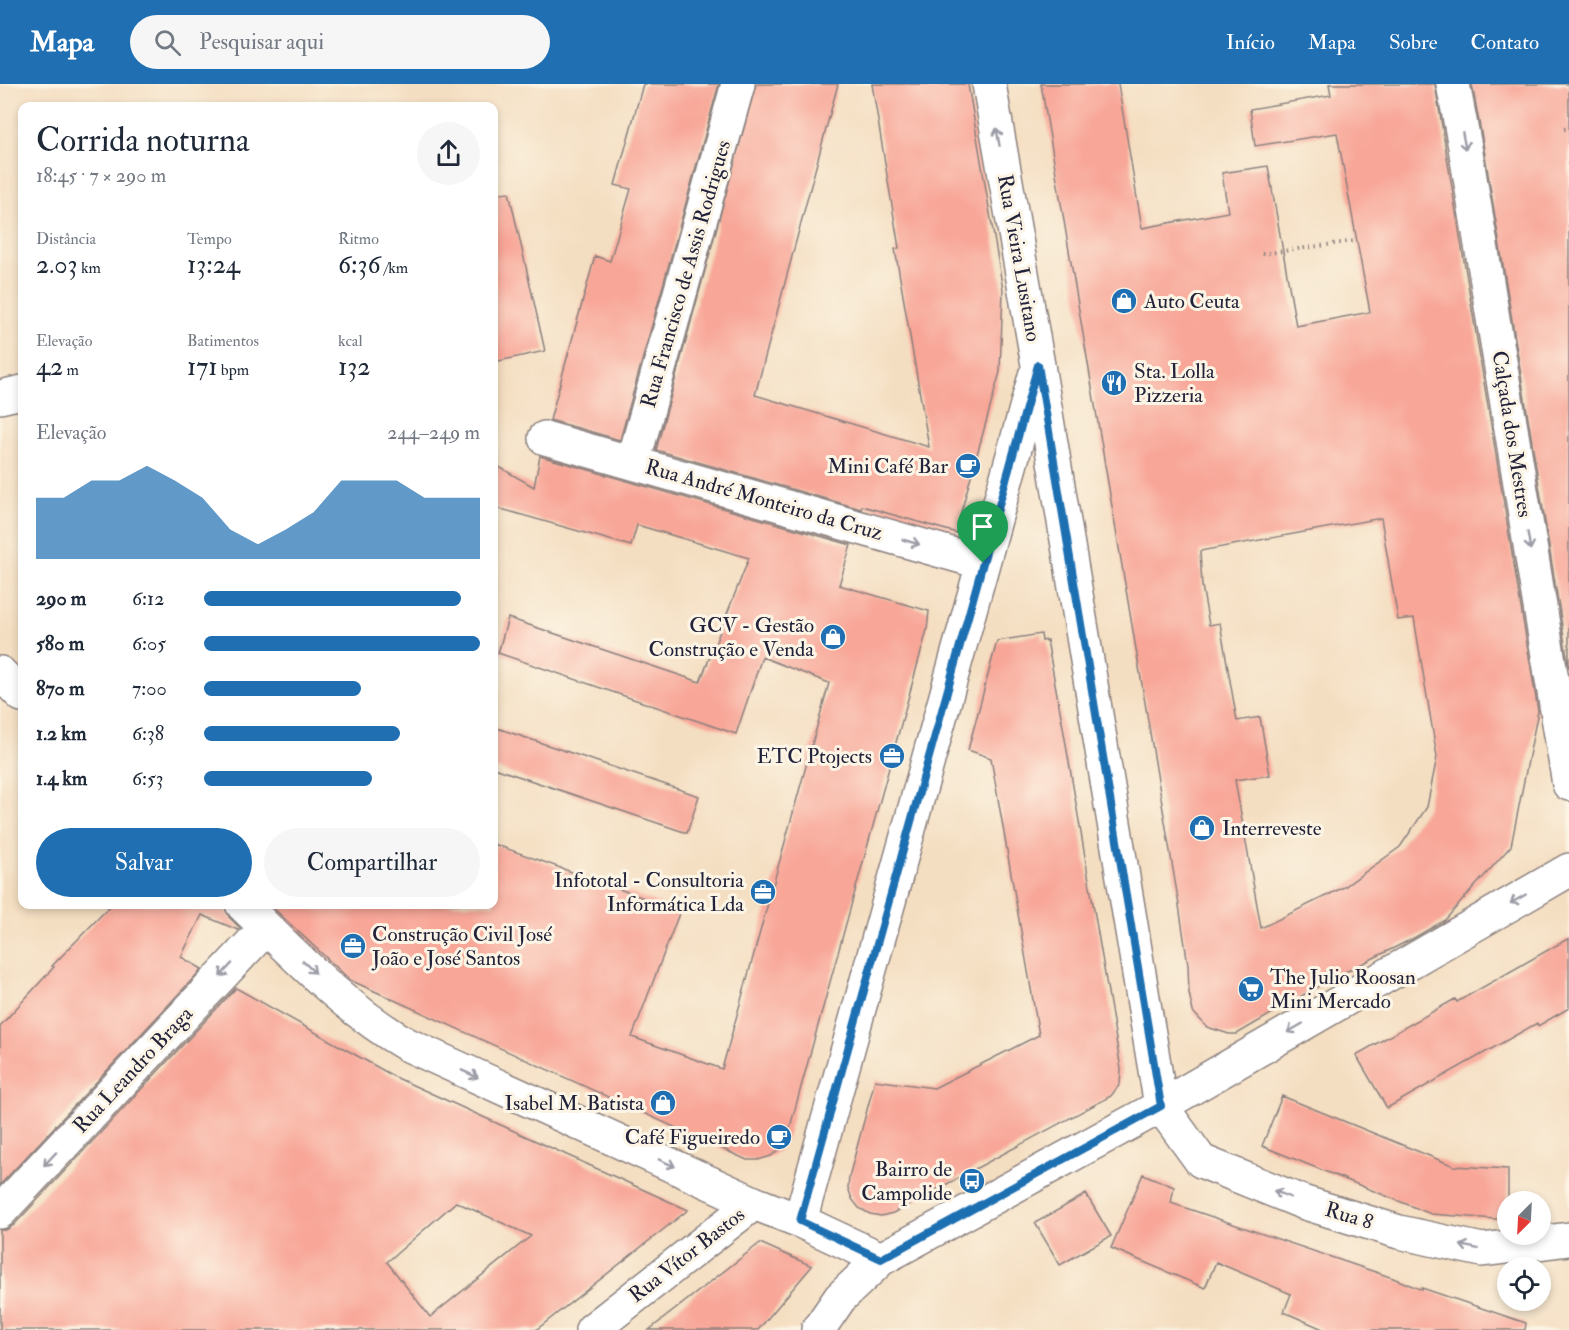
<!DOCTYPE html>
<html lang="pt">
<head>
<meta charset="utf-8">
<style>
  body { margin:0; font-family:"IM FELL Double Pica",serif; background:#f6f6f7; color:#1f2937; height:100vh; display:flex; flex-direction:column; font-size:22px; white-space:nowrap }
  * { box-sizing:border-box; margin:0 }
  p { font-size:20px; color:#747a83 }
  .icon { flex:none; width:33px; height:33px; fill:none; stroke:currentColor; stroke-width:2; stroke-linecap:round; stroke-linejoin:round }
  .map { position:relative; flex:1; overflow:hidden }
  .side { position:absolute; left:18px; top:18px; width:480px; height:807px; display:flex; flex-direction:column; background:#fff; border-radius:12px; box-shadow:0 3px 9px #0003 }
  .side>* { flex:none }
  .needle { width:39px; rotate:204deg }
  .tools { position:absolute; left:1497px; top:1107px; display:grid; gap:12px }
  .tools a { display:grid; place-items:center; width:54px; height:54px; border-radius:50%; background:#fff; box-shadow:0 3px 9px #0003; font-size:30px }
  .pin { position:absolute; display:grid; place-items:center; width:51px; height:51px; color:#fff; margin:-62px -26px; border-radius:50% 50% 50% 0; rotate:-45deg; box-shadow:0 0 6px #0007 }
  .pin .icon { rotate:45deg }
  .round { display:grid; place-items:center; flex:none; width:63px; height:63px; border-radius:32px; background:#f6f6f7 }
  .summary { display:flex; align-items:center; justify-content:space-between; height:102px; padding:0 18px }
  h1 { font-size:33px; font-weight:600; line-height:45px }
  .metrics { display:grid; grid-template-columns:repeat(3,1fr); gap:9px; height:102px; padding:6px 18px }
  .metrics div { display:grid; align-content:center }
  .metrics b { font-size:26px; font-weight:600 }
  .metrics small { font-size:16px; font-weight:400 }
  .metrics p { font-size:16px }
  .chart { height:168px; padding:12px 18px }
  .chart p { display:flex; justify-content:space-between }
  .chart svg { width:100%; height:108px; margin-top:6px; fill:#1f6fb2; opacity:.7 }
  .button { display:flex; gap:12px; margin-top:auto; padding:12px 18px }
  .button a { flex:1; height:69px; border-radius:36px; background:#1f6fb2; color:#fff; font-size:24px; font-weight:600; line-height:69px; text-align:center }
  .button a+a { background:#f6f6f7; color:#1f2937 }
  ul { padding:0 18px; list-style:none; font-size:20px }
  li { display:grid; grid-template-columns:96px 72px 1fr; align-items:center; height:45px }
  li i { height:15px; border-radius:8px; background:#1f6fb2 }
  header { display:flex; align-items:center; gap:36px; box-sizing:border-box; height:84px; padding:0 30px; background:#1f6fb2; color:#fff }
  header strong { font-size:28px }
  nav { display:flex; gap:33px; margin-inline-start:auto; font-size:21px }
  .search { width:420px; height:54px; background:#f6f6f7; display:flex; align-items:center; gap:15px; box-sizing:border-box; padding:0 21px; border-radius:33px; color:#747a83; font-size:22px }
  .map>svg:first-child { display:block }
</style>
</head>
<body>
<header>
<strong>Mapa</strong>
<div class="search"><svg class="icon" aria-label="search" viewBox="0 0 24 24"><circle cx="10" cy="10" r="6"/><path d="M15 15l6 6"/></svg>Pesquisar aqui</div>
<nav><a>Início</a><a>Mapa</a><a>Sobre</a><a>Contato</a></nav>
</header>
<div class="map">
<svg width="1569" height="1246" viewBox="0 0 1569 1246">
  <rect width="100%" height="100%" fill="#fcf5e5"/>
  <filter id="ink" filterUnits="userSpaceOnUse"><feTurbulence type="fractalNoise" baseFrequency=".0167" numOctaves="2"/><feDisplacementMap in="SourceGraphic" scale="12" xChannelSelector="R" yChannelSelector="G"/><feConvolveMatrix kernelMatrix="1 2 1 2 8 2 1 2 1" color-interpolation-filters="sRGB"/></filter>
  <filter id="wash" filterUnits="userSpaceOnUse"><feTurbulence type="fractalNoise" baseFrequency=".008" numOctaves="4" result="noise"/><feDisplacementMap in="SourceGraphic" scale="24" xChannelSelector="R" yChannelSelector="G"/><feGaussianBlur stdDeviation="1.35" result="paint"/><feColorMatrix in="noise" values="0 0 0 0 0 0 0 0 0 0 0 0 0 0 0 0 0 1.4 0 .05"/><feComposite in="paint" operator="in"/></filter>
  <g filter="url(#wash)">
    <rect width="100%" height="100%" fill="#f4dec1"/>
    <g id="blocks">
      <path fill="#f8a697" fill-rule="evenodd" d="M643,0H719L620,356L550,336L595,172L610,177L631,105L615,101Z
        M756,0H838L755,311L929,363L895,165L899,164L872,0H968L1003,206L1000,288L961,428L957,449L862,422L861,425L656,366Z
        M1041,0H1118L1142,144L1228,128L1222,89L1268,82L1296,242L1370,228L1337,49L1255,62L1250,25L1331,11L1329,0H1435L1538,627L1511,762L1445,836L1412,855L1327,897L1237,950H1229L1207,943L1193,928L1189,909L1188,881L1178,815ZM1381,434L1398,536L1414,534L1437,673L1427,723L1400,763L1344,803L1261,844L1235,696L1270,691L1260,633L1237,637L1220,539L1209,541L1202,502L1200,467Z
        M1472,0H1569V584L1483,59Z
        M509,108L545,267L494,278V110Z
        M540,372L851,461L839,501L929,527L927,546L787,1054L780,1065L771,1072L758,1076H747L350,896L269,820H494V760L680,827L632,953L722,985L829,599L762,573L736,650L498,569L508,534L700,598L749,474L637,441L631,462L494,423V380L534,403Z
        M1041,550L1042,557L1047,556L1063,643L1121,985L1120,1000L1111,1012L893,1129L881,1132L870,1130L859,1124L852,1115L848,1104L849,1093L875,996L934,1004L1039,951L991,674L968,666L997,557Z
        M494,643L699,712L687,749L494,684Z
        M112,820H224L229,833L240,844L238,846L202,831L181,873L202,885L0,1101V942L54,883L52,882Z
        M1569,854V924L1538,942L1537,939L1387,1024L1356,971L1455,915L1457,918Z
        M236,904L395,993L688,1126L536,1246H0V1146H6L14,1141ZM456,1118L531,1152L430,1233L387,1178Z
        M1282,1012L1454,1082L1508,1085V1136L1431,1130L1262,1062Z
        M1143,1090L1174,1103L1171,1119L1393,1194L1422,1206V1204L1526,1239L1525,1246H1325L1284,1228L1291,1210L1216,1178L1205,1204L1111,1164Z
        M1086,1110L1111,1152L1060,1181L1035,1139Z
        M760,1159L812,1182L758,1246H649Z"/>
    </g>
  </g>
  <g filter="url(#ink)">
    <use href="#blocks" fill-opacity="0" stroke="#8b807e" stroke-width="1.5"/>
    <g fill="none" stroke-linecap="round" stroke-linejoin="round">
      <g stroke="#8b807e" stroke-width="36">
        <path id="minor" d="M989,0L1038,281L1161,1022L1201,1077L1302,1118L1399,1148L1482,1166L1569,1155
          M1453,0L1465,63L1569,700
          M0,313L22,308
          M545,354L983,479
          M633,379L738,0
          M0,589L22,611
          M242,820C294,870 344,924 406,960L754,1119L800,1137L881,1175
          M0,1128L266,844
          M800,1137L1035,292
          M592,1246L754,1119
          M818,1246L840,1214L881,1175L1161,1022L1569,786"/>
      </g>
      <path stroke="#8b807e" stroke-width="4" stroke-dasharray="1.5 4.5" stroke-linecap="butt" d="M1564,45L1569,44
        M1262,170L1355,157"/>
      <use href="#minor" stroke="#fff" stroke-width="33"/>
    </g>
    <defs><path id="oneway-shaft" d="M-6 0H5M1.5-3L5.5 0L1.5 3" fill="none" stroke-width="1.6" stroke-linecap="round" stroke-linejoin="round" transform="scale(1.5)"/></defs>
    <g stroke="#9c9ca7">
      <use href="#oneway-shaft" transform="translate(998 53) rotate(-100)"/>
      <use href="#oneway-shaft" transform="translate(1464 57) rotate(79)"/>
      <use href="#oneway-shaft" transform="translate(1529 457) rotate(81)"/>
      <use href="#oneway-shaft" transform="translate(911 458) rotate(16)"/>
      <use href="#oneway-shaft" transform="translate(1518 815) rotate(150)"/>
      <use href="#oneway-shaft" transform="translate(309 883) rotate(43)"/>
      <use href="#oneway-shaft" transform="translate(226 886) rotate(133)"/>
      <use href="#oneway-shaft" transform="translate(1295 944) rotate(150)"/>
      <use href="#oneway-shaft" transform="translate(470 990) rotate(24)"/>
      <use href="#oneway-shaft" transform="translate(50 1075) rotate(133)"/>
      <use href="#oneway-shaft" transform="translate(667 1079) rotate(24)"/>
      <use href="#oneway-shaft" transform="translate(1282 1110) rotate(-158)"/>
      <use href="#oneway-shaft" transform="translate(1469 1163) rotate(-168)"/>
    </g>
  </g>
  <g fill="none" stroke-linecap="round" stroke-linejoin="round" filter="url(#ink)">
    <g stroke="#fff" stroke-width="12">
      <path id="route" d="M1038,281L1161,1022L881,1175L800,1137Z"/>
    </g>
    <use href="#route" stroke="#1f6fb2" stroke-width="8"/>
  </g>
  <defs>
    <g id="shop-disc" transform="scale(1.35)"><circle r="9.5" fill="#1f6fb2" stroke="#fcf5e5"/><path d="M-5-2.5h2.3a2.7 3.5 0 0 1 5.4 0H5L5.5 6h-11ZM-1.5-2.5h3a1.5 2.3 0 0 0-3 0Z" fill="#fff"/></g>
    <g id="restaurant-disc" transform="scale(1.35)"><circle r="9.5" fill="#1f6fb2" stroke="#fcf5e5"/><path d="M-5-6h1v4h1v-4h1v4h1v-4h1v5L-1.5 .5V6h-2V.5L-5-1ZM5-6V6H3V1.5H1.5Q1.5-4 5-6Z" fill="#fff"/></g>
    <g id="cafe-disc" transform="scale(1.35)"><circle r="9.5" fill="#1f6fb2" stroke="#fcf5e5"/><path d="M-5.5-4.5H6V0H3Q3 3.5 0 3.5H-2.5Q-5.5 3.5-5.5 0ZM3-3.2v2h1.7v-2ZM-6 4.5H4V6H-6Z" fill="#fff"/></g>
    <g id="office-disc" transform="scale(1.35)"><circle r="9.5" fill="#1f6fb2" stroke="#fcf5e5"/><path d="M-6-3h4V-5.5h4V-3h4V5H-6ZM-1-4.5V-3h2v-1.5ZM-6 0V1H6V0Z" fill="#fff"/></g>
    <g id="supermarket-disc" transform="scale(1.35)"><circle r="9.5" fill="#1f6fb2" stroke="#fcf5e5"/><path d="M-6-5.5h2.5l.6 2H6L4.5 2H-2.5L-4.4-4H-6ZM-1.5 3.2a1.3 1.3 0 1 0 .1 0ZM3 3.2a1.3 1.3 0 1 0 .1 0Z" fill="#fff"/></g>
    <g id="bus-disc" transform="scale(1.35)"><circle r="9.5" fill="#1f6fb2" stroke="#fcf5e5"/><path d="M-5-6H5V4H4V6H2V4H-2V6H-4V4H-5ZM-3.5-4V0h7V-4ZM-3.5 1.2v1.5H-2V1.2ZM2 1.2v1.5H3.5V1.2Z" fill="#fff"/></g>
  </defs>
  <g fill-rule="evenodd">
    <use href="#shop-disc" x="1124" y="217"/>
    <use href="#restaurant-disc" x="1114" y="299"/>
    <use href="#cafe-disc" x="968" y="382"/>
    <use href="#shop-disc" x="833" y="553"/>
    <use href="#office-disc" x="892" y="672"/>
    <use href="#shop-disc" x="1202" y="744"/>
    <use href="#office-disc" x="763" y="808"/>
    <use href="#office-disc" x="353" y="862"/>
    <use href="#supermarket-disc" x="1251" y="905"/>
    <use href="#shop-disc" x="663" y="1019"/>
    <use href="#cafe-disc" x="779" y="1053"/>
    <use href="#bus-disc" x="972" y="1097"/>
  </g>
  <g text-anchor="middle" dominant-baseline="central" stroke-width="6" stroke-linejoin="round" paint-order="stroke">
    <g font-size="21" fill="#22223b" stroke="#fcf5e5">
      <text transform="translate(1019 174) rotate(80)">Rua Vieira Lusitano</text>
      <text transform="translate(686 190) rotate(-74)">Rua Francisco de Assis Rodrigues</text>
      <text transform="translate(1512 350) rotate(81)">Calçada dos Mestres</text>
      <text transform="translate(764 416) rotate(16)">Rua André Monteiro da Cruz</text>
      <text transform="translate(133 986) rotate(-47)">Rua Leandro Braga</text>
      <text transform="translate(1349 1132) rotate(17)">Rua 8</text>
      <text transform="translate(687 1171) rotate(-38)">Rua Vítor Bastos</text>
    </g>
    <g font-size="21" fill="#22223b" stroke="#fcf5e5" text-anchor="end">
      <text x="1144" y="217" text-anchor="start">Auto Ceuta</text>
      <text x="1134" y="287" text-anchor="start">Sta. Lolla<tspan x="1134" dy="24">Pizzeria</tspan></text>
      <text x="948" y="382">Mini Café Bar</text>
      <text x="814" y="541">GCV - Gestão<tspan x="814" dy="24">Construção e Venda</tspan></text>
      <text x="872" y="672">ETC Ptojects</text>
      <text x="1222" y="744" text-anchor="start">Interreveste</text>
      <text x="744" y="796">Infototal - Consultoria<tspan x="744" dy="24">Informática Lda</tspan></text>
      <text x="372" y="850" text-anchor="start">Construção Civil José<tspan x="372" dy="24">João e José Santos</tspan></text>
      <text x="1270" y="893" text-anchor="start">The Julio Roosan<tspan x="1270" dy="24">Mini Mercado</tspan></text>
      <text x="644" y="1019">Isabel M. Batista</text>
      <text x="760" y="1053">Café Figueiredo</text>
      <text x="952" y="1085">Bairro de<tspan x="952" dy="24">Campolide</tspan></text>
    </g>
  </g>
</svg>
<div class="tools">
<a><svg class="needle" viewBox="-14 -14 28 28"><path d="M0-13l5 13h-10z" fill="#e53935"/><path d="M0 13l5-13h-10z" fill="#747a83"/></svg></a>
<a><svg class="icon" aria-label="locate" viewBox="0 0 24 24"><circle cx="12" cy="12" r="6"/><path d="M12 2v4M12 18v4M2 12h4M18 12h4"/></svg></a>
</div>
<div class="pin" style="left:983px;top:479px;background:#1e9e55"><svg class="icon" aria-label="arrive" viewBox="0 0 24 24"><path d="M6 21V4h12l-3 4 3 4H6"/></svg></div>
<section class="side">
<div class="summary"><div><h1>Corrida noturna</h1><p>18:45 · 7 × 290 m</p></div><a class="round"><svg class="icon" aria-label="share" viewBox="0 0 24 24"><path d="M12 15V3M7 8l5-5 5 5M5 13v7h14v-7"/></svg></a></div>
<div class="metrics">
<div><p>Distância</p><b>2.03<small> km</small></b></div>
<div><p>Tempo</p><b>13:24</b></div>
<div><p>Ritmo</p><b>6:36<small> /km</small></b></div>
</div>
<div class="metrics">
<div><p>Elevação</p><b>42<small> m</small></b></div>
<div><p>Batimentos</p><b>171<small> bpm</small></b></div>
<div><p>kcal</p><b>132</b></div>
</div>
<div class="chart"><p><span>Elevação</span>244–249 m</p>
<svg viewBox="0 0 160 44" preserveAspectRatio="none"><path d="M0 44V19L10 19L20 12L30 12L40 6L50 12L60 19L70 32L80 38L90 32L100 25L110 12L120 12L130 12L140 19L150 19L160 19V44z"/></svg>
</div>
<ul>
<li><b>290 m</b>6:12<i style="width:93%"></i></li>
<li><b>580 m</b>6:05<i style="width:100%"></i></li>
<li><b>870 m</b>7:00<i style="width:57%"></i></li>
<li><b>1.2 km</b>6:38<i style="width:71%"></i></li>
<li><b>1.4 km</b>6:53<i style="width:61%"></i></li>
</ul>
<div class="button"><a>Salvar</a><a>Compartilhar</a></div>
</section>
</div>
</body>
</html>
